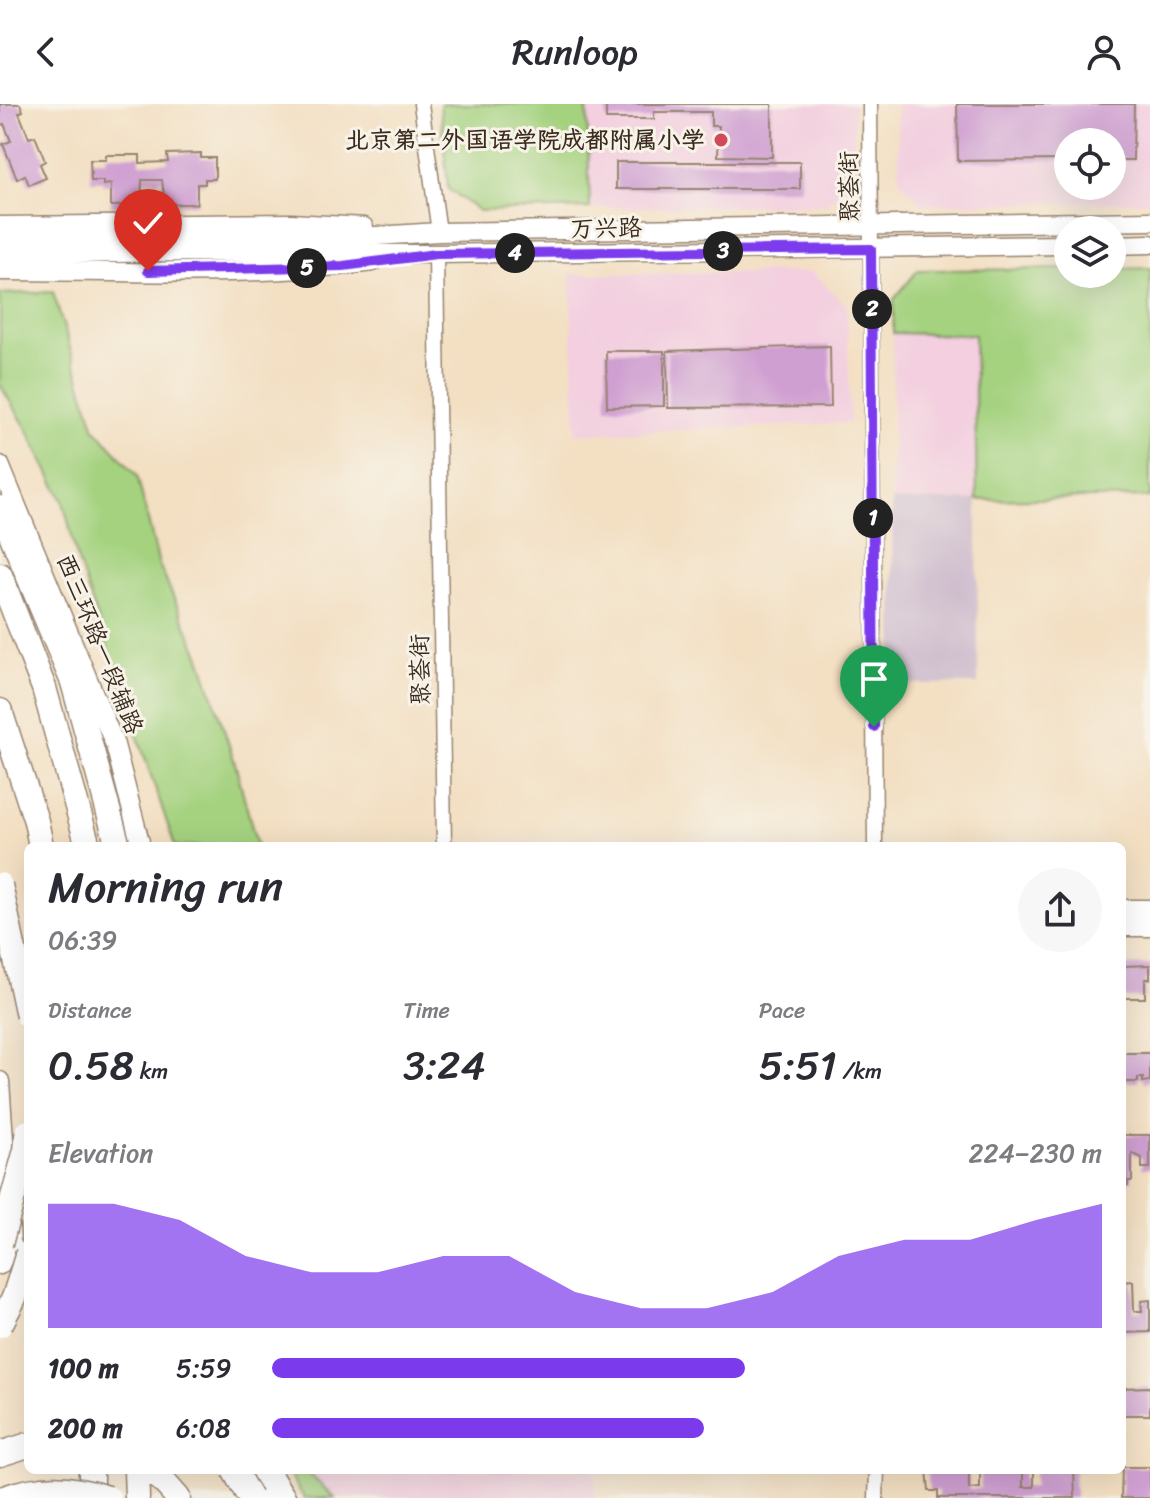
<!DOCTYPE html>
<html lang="en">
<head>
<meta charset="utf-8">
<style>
  body { margin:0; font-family:Sriracha,"LXGW WenKai TC",sans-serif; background:#f7f7f7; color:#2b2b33; height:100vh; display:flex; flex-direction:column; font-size:30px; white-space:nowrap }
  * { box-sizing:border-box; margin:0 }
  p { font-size:26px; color:#7c7c81 }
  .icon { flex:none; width:44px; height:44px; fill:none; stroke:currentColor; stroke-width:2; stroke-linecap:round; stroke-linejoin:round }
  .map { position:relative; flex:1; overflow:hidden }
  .sheet { position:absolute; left:24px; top:738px; width:1102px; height:632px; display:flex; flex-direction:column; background:#fff; border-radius:12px; box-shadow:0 8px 32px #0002 }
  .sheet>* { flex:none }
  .buttons { position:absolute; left:1054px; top:24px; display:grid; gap:16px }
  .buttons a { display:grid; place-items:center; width:72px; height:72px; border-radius:50%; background:#fff; box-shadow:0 8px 32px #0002; font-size:40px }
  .pin { position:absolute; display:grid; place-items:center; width:68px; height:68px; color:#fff; margin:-82px -34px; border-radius:50% 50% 50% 0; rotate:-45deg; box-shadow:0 0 8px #0007 }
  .pin .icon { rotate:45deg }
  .km { position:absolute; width:40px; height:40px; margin:-20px; border-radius:50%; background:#222; color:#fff; font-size:22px; line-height:40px; text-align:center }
  .round { display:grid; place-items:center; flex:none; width:84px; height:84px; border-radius:42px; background:#f7f7f7 }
  .headline { display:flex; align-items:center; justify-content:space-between; height:136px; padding:0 24px }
  h1 { font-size:44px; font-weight:600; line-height:60px }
  .stats { display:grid; grid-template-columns:repeat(3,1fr); gap:12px; height:136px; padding:8px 24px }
  .stats div { display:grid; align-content:center }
  .stats b { font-size:40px; font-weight:600 }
  .stats small { font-size:22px; font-weight:400 }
  .stats p { font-size:22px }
  .chart { height:224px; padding:16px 24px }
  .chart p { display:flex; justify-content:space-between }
  .chart svg { width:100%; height:144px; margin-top:8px; fill:#7c3aed; opacity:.7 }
  ul { padding:0 24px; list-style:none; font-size:26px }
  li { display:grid; grid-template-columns:128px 96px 1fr; align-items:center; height:60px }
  li i { height:20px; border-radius:10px; background:#7c3aed }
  header { display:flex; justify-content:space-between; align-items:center; height:104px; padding:0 24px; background:#fff; font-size:36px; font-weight:600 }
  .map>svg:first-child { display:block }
</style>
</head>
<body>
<header><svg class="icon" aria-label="back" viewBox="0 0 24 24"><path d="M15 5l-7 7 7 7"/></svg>Runloop<svg class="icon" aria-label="person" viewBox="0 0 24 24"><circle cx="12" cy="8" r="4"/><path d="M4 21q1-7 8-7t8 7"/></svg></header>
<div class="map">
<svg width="1150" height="1394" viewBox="0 0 1150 1394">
  <rect width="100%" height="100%" fill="#f7f3e8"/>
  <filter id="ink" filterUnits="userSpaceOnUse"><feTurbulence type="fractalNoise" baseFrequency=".0125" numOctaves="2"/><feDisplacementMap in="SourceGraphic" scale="16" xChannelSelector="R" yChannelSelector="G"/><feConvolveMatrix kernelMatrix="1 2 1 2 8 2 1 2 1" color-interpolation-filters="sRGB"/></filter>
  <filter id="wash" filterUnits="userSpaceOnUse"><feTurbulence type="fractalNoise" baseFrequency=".006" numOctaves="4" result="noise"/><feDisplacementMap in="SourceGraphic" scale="32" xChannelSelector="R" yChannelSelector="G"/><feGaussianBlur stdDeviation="1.8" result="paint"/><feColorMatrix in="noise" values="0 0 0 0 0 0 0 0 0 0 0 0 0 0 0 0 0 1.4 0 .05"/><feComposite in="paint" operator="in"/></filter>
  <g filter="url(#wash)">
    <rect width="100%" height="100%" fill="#f3dfc2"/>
    <path fill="#f3cfdf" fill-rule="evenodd" d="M587,0H854L855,72L825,101L590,104Z
      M897,0H1150V98L921,100L899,75ZM1068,38H1112V82H1068Z
      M812,168L847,201L850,319L576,330L570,170Z
      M893,229L974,230L977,396L892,397Z
      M305,1366H595V1394H335Z"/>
    <path fill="#cfbdce" d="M977,396L978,580H894L892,397Z"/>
    <path fill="#a4d27f" stroke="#707e4e" stroke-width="2" d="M440,0H587L590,104L479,107L448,85Z
      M1150,164V393L977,396L974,231L893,229L894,195L918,166L1068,165V170H1112V165Z
      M53,188L95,325L137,371L159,461L199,550L235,659L257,742H175L78,457L63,397L26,323L0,281V190Z
      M287,1366H305L335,1394H304Z"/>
    <g id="blocks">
      <path fill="#cf9fd1" d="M0,0H20L23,7L19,9L29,34L35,32L45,57L40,60L46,74L29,81L25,71L17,75L3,40L11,37L4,20L0,21Z
        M606,0H772V53L718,52L719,22H711V8H654V15H606Z
        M957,0H1134L1133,56H1112V38H1068V56L958,57Z
        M201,49V54H215V75H205V80H197V100H165L162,76H142L141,101L111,102V80L103,81V77H91L90,56H106V51H140V59L168,58L167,50Z
        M616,58H800V85H616Z
        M830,242L831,303L668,304L667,247Z
        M606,247H664V302L607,303Z
        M1150,861V875H1145V894H1122V862Z
        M1123,949H1150V977L1143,978V974H1138V978H1122Z
        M1122,1031H1150V1064H1142V1054L1132,1049V1077H1128V1082H1122Z
        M1133,1177L1134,1207H1142L1141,1197L1150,1196V1228L1122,1229V1178Z
        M1150,1283V1311H1122V1284Z
        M1122,1363H1150V1394H1121Z
        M927,1366H969V1385L980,1384V1366H1023V1383H1034V1366H1074L1075,1394H938V1387H929Z"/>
    </g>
  </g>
  <g filter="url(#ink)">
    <use href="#blocks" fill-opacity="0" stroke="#978470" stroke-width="2"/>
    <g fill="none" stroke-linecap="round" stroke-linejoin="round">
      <g stroke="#978470" stroke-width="17">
        <path id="street" d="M421,0L439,128
          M870,0L875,742
          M436,150L444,742
          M876,1394L877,1366"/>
      </g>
      <g stroke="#978470" stroke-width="21">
        <path id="secondary" d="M0,122L291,119L364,123
          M0,138L345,134L439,128L1150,117
          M1112,141L1150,140
          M0,151L172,148L436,150L1068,141
          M0,167C123,167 250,174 373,158
          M0,361L115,641L141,742
          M1122,805H1150
          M1122,823H1150
          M0,977L11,1138L25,1170
          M0,1161L11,1138
          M269,1366L287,1394"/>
      </g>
      <g stroke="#978470" stroke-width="27">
        <path id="highway" d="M0,404L73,578L118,742
          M0,471L44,584L88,742
          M0,607L36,717L41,742
          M0,1350L28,1341
          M91,1366V1394
          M136,1366L137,1394
          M146,1366L163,1377L178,1394
          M253,1366L274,1394"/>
      </g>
      <use href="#street" stroke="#fff" stroke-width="14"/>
      <use href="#secondary" stroke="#fff" stroke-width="18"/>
      <use href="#highway" stroke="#fff" stroke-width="24"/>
      <g stroke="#978470" stroke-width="27" stroke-linecap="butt">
        <path id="highway-bridge" d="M0,781L28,912
          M0,1140L26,1046L28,1028
          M0,1221L14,1194L28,1149
          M234,1366L250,1394
          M4,1394C44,1380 68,1382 108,1394"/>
      </g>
      <use href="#highway-bridge" stroke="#fff" stroke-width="24"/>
    </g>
  </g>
  <g fill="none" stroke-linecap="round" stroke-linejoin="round" filter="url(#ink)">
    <g stroke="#fff" stroke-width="16">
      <path id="route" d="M148,167L343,162L436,150L871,145L874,623"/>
    </g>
    <use href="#route" stroke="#7c3aed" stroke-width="10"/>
  </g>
  <circle fill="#d1495b" stroke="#f7f3e8" stroke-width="3" cx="721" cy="36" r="8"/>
  <g text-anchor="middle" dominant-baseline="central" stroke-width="6" stroke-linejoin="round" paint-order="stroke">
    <g font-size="24" font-weight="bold" fill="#3b2a1e" stroke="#f7f3e8" text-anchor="end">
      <text x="705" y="36">北京第二外国语学院成都附属小学</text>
    </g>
    <g font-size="24" fill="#3b2a1e" stroke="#f7f3e8">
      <text transform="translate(849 83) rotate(-91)">聚荟街</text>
      <text transform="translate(606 124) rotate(-1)">万兴路</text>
      <text transform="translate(100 540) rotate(68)">西三环路一段辅路</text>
      <text transform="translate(420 566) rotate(-91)">聚荟街</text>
    </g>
  </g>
</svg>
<div class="buttons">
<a><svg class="icon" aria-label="locate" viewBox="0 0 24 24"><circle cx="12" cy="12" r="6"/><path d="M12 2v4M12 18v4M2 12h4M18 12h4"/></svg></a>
<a><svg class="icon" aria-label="layers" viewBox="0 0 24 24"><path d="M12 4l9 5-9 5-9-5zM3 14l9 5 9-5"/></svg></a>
</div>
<div class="pin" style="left:874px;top:623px;background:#1e9e55"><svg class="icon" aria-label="arrive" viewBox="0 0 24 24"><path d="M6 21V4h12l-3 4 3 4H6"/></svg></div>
<div class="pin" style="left:148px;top:167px;background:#d93025"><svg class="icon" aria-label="check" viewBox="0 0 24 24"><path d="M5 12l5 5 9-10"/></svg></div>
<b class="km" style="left:873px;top:414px">1</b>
<b class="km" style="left:872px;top:205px">2</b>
<b class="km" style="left:723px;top:147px">3</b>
<b class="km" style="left:515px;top:149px">4</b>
<b class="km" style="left:307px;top:164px">5</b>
<section class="sheet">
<div class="headline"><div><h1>Morning run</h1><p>06:39</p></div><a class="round"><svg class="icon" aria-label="share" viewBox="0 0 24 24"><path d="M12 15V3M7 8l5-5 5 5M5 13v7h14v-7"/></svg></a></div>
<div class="stats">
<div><p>Distance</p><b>0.58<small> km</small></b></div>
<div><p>Time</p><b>3:24</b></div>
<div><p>Pace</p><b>5:51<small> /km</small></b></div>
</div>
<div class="chart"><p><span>Elevation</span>224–230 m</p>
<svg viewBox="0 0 160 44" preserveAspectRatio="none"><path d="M0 44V6L10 6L20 11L30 22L40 27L50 27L60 22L70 22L80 33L90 38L100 38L110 33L120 22L130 17L140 17L150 11L160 6V44z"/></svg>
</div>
<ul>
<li><b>100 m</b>5:59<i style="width:57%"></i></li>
<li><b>200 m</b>6:08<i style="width:52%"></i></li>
</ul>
</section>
</div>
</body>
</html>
